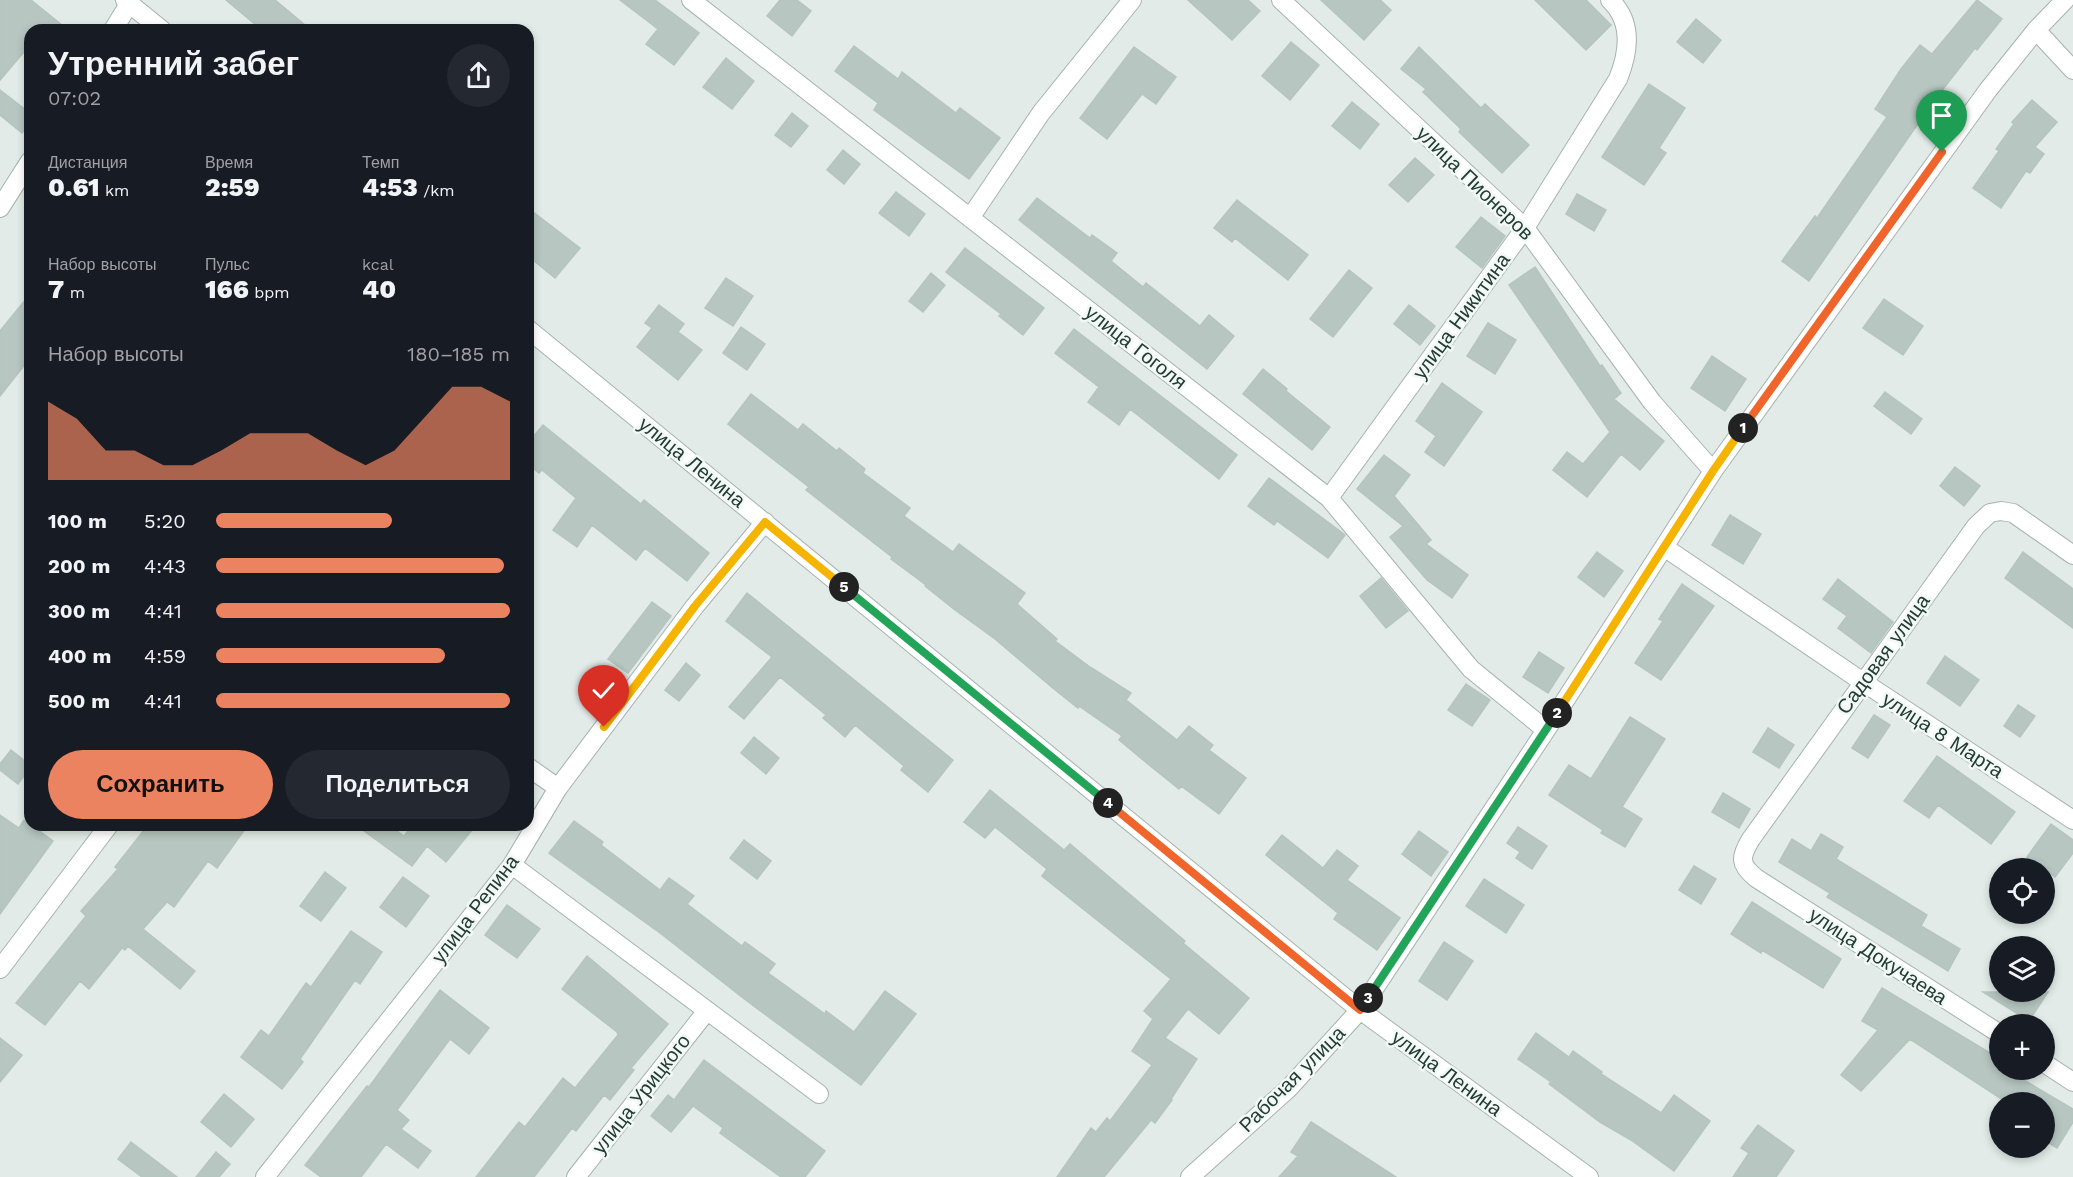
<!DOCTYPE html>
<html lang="ru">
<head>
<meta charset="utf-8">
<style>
  body { margin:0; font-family:"Work Sans",sans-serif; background:#242831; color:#f1f3f6; height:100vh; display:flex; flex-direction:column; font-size:22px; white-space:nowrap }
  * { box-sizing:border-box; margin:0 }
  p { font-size:20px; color:#9ea1a6 }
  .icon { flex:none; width:33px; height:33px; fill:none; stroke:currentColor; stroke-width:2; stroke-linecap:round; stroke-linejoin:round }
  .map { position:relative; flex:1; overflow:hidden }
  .sheet { position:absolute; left:24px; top:24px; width:510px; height:807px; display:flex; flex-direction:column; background:#171b24; border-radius:18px; box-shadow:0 3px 9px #0003 }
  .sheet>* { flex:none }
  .tools { position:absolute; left:1989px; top:858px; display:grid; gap:12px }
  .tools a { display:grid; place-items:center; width:66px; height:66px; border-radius:50%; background:#171b24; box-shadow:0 3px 9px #0003; font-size:30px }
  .pin { position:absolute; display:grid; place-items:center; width:51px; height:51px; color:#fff; margin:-62px -26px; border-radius:50% 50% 50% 0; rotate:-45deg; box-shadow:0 0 6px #0007 }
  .pin .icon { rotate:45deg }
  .km { position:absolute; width:30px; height:30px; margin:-15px; border-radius:50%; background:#222; color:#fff; font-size:16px; line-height:30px; text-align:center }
  .round { display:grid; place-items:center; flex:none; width:63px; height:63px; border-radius:32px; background:#242831 }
  .headline { display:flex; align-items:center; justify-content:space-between; height:102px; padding:0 24px }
  h1 { font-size:33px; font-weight:800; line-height:45px }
  .figures { display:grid; grid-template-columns:repeat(3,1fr); gap:9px; height:102px; padding:6px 24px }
  .figures div { display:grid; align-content:center }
  .figures b { font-size:26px; font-weight:800 }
  .figures small { font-size:16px; font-weight:400 }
  .figures p { font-size:16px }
  .chart { height:168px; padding:12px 24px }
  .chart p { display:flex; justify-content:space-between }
  .chart svg { width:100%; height:108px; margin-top:6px; fill:#eb8260; opacity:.7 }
  .action { display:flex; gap:12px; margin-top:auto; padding:12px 24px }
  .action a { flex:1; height:69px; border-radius:36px; background:#eb8260; color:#111; font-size:24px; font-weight:800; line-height:69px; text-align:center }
  .action a+a { background:#242831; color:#f1f3f6 }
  ul { padding:0 24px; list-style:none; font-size:20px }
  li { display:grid; grid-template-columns:96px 72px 1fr; align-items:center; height:45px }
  li i { height:15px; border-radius:8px; background:#eb8260 }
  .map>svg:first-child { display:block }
</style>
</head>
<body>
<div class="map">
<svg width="2073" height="1177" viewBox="0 0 2073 1177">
  <rect width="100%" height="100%" fill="#e2ebe7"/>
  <path fill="#b7c6c0" stroke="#b5c5be" stroke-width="1.5" d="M0,0H31L68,30H30V45L0,80Z
    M226,0H275L311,30H262Z
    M620,0H655L699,33L674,65L646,44L658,29Z
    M780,0H797L811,11L792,36L767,16Z
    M1188,0H1248L1260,11L1232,40Z
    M1321,0H1380L1391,10L1364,40Z
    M1535,0H1586L1611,25L1586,50Z
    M1977,0L2002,19L1977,50L1975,48L1933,102L1809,281L1782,261L1815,216L1817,218L1887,117L1875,109L1901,69L1920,45L1932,54Z
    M1696,19L1721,40L1703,63L1677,42Z
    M1291,42L1319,65L1290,100L1262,76Z
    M854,46L898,79L902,72L956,113L960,108L1000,138L969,179L874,110L878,103L835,71Z
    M1134,47L1176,77L1156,104L1142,94L1107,139L1080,118Z
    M1419,47L1481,108L1485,104L1529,145L1502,173L1459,132L1461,129L1423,92L1426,89L1401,69Z
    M726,58L754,81L732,109L703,87Z
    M1649,84L1685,108L1659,148L1666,153L1644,185L1602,157Z
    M0,90L30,113V123L22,133L0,115Z
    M2032,100L2057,122L2035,147L2044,154L2030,173L2026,171L2001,208L1973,188L1999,151L1996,149L2014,124L2012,122Z
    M1352,102L1379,124L1360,149L1332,126Z
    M792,113L808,126L791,147L775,135Z
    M843,150L860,164L844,184L827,170Z
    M1415,158L1434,175L1408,202L1389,185Z
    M896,192L925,214L909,236L879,213Z
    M1577,194L1606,210L1594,231L1566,214Z
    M1037,198L1090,238L1092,235L1117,253L1111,261L1143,287L1146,283L1200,326L1209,315L1234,336L1207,369L1019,220Z
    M1237,200L1308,255L1288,280L1235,238L1232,242L1214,228Z
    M528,208L580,248L555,278L528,256Z
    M1481,217L1505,236L1482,268L1456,247Z
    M965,248L1044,308L1023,335L999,316L1001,314L946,272Z
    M1535,267L1600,366L1602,365L1621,393L1614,399L1664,441L1640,470L1621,454L1587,497L1553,470L1567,452L1583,464L1610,432L1509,285Z
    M1349,270L1372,288L1333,337L1310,319Z
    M931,273L945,285L923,312L909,301Z
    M726,278L753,296L733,326L705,308Z
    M30,294V358L0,396V331Z
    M1884,299L1923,326L1903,355L1863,328Z
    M659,305L684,324L678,332L702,350L678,380L637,347L652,328L645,323Z
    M1409,305L1435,326L1420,345L1394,324Z
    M1488,323L1516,340L1495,374L1467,356Z
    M741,327L765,344L747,370L723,353Z
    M1074,329L1237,455L1219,479L1130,409L1119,425L1088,402L1099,387L1055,353Z
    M1712,356L1746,379L1725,411L1691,388Z
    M1263,369L1287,389L1286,391L1330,427L1312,450L1243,394Z
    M1442,383L1482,412L1444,466L1425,452L1436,436L1416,421Z
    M1885,392L1922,419L1911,434L1874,406Z
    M751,394L798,430L803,424L837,451L839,448L865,469L863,473L910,508L904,516L953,552L959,544L1025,593L1017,604L1057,639L1055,641L1090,667L1131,693L1126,700L1177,740L1189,726L1213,745L1209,750L1246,778L1219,814L1181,786L1179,789L1154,769L1119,740L1122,736L1079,706L1078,708L1054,689L995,639L955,610L925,586L926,585L891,559L892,557L806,490L809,487L728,424Z
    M543,425L641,504L644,500L709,553L687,581L645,548L636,560L592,525L577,547L553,530L576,498L542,470L539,473L528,464V443Z
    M1384,455L1410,475L1394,496L1431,540L1426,544L1468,575L1452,598L1427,580L1390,537L1403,526L1357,489Z
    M1955,467L1980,486L1964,506L1940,486Z
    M1269,478L1345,535L1328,558L1277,521L1274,525L1248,506Z
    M1730,515L1761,534L1743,564L1712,545Z
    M1597,552L1623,571L1604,597L1578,577Z
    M2023,552L2073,589V628L2005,578Z
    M1381,578L1408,611L1386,628L1360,596Z
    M1838,579L1893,622L1871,653L1838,628L1847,616L1823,599Z
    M1682,584L1714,606L1661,680L1635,663L1663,621L1659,619Z
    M747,593L953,760L928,792L901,770L904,766L855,725L845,737L823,718L826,715L780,677L744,719L729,707L772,657L726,621Z
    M652,602L671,616L628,673L608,659Z
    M1539,652L1564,668L1548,693L1523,677Z
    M1945,656L1979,680L1960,706L1927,683Z
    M686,663L700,675L679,701L665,690Z
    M1466,684L1490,700L1472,726L1448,710Z
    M2018,705L2035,716L2020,737L2004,726Z
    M1874,715L1890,725L1868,758L1852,748Z
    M1630,717L1665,739L1622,807L1642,819L1625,847L1601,833L1603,830L1549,795L1569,765L1591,779Z
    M1768,728L1794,745L1779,768L1753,752Z
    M754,737L779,758L766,774L741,753Z
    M11,750L30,765V768L18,784L0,770V764Z
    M1937,756L2015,812L1991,844L1938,805L1929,818L1904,801Z
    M990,790L1064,850L1070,844L1185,941L1183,943L1249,998L1219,1034L1188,1009L1165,1038L1197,1059L1171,1099L1172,1100L1155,1123L1151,1120L1104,1177H1057L1091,1128L1096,1132L1107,1118L1110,1121L1152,1065L1132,1051L1153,1019L1144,1011L1171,979L1042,876L1047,869L995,827L985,838L964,822Z
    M1723,793L1750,809L1739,828L1712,812Z
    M0,815L19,828L24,820L53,841L0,914Z
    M574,821L603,842L601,845L660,890L669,878L694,896L687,904L742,946L745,942L775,964L768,973L825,1014L826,1011L854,1032L885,991L916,1014L861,1085L747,1001L660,933L549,853Z
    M2051,824L2073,840V853L2055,877L2027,857Z
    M148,825H248L217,868L208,861L174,907L167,902L143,929L195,971L180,989L128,946L125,950L122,948L89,989L80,981L45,1025L16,1003L86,916L81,911L118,869L115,867Z
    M356,825H389L404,836L413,825H476L446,862L427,846L412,866Z
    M1518,827L1547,846L1532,869L1516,858L1520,852L1507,843Z
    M1419,831L1448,852L1431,876L1402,854Z
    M1821,834L1843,847L1836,859L1927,915L1921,926L1960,949L1948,971L1827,897L1830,893L1779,862L1792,839L1811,851Z
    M1282,835L1323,868L1337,850L1358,866L1347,880L1400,918L1377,950L1334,919L1338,913L1266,855Z
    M744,840L771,861L757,879L730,858Z
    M1694,866L1716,879L1701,904L1679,890Z
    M325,872L346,888L321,921L300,906Z
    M403,877L429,896L406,927L380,907Z
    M1484,879L1524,905L1506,933L1466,906Z
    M1752,902L1841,959L1823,988L1762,950L1761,953L1731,934Z
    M507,905L540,929L517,958L485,935Z
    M351,931L382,952L360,984L355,980L300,1059L303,1062L282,1089L241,1057L261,1030L269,1036L306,983L311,987Z
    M1444,942L1473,961L1447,1000L1419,981Z
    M587,956L668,1024L631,1068L634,1070L610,1100L604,1095L576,1131L572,1128L534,1177H476L519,1122L525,1127L563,1078L575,1088L618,1035L617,1032L562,989Z
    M1882,988L2000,1059V1070H2007L2073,1109V1122L2057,1148L2044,1140V1102H2006L1910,1039L1861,1091L1841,1075L1878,1030L1862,1021Z
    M440,990L489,1028L469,1054L450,1039L397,1110L409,1120L401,1129L431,1151L418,1168L386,1144L361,1177H321L305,1165L367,1086L369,1087Z
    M1983,992H2048L2029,1021Z
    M1536,1033L1569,1057L1573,1051L1602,1072L1601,1074L1661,1113L1674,1095L1710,1121L1674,1171L1631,1140L1600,1122L1549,1084L1551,1082L1518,1059Z
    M0,1038L22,1055L0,1082Z
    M704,1060L825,1151L805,1177H781L720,1133L723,1128L693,1106L671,1132L651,1116L668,1095L674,1100Z
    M224,1094L254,1119L231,1147L201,1122Z
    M1311,1122L1396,1177H1279L1298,1156L1291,1152Z
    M1758,1125L1794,1151L1776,1177H1733L1749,1153L1741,1148Z
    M131,1142L177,1177H142L118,1159Z
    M216,1152L230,1164L219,1177H196Z"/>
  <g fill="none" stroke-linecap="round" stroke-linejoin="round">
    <g stroke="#a5b3ae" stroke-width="20">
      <path id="minor" d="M125,0L162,30
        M691,0L1329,498L1471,669L1546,730
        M1281,0L1525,228L1652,402L1713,471
        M113,30L129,4
        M2036,30L2073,70
        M0,208L30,161
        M970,218L1041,113L1132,0
        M528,329L1360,1010L1589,1177
        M1329,498L1525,228L1618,79C1629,52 1633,22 1610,0
        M1664,547L1863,682L2073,820
        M528,767L558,788
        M512,865L819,1094
        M0,969L109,825
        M2000,1034L1756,878C1739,864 1740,857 1751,839L1976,526L1990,513L2001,511L2013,513L2073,555
        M2044,1063L2073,1082
        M265,1177L512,865L558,788L695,606L765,522
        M576,1177L706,1012
        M1190,1177L1289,1088L1360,1010L1546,730L1713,471L1988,90L2036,30L2065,0"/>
    </g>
    <use href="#minor" stroke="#fff" stroke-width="18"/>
  </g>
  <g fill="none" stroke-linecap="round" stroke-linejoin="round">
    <g stroke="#fff" stroke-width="12">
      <path id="split-1" d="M1743,428L1942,152"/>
    </g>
    <g stroke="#fff" stroke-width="12">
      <path id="split-2" d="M1557,713L1713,471L1743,428"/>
    </g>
    <g stroke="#fff" stroke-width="12">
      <path id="split-3" d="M1368,998L1557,713"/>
    </g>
    <g stroke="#fff" stroke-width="12">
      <path id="split-4" d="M1108,803L1360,1010L1368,998"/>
    </g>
    <g stroke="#fff" stroke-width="12">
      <path id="split-5" d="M844,587L1108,803"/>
    </g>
    <g stroke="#fff" stroke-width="12">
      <path id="split-6" d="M604,727L695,606L765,522L844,587"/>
    </g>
    <use href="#split-1" stroke="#f0652b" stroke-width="8"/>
    <use href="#split-2" stroke="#f5b400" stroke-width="8"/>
    <use href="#split-3" stroke="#22a559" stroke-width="8"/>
    <use href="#split-4" stroke="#f0652b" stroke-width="8"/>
    <use href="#split-5" stroke="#22a559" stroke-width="8"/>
    <use href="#split-6" stroke="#f5b400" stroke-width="8"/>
  </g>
  <g text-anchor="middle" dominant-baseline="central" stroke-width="5" stroke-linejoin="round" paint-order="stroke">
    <g font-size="20" fill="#233c35" stroke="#f2f8f5">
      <text transform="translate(1475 183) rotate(44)">улица Пионеров</text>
      <text transform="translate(1461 316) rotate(-54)">улица Никитина</text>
      <text transform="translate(1136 347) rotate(38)">улица Гоголя</text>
      <text transform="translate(692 462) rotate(39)">улица Ленина</text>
      <text transform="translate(1883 654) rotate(-54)">Садовая улица</text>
      <text transform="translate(1943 735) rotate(33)">улица 8 Марта</text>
      <text transform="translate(475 909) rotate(-53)">улица Репина</text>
      <text transform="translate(1878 956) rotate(33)">улица Докучаева</text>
      <text transform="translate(1447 1073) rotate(36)">улица Ленина</text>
      <text transform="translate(1292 1079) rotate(-45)">Рабочая улица</text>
      <text transform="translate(641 1094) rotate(-52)">улица Урицкого</text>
    </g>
  </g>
</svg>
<div class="tools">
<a><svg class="icon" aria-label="locate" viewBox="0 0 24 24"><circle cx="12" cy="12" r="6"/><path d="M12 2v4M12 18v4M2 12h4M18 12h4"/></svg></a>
<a><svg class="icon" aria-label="layers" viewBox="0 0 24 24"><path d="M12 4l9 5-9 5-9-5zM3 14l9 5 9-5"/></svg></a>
<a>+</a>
<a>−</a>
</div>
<div class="pin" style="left:1942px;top:152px;background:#1e9e55"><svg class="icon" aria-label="arrive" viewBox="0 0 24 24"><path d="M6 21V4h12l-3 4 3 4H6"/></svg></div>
<div class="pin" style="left:604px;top:727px;background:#d93025"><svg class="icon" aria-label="check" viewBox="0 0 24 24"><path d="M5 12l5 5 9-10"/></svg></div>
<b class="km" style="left:1743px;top:428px">1</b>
<b class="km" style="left:1557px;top:713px">2</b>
<b class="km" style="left:1368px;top:998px">3</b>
<b class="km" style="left:1108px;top:803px">4</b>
<b class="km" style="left:844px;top:587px">5</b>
<section class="sheet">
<div class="headline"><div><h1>Утренний забег</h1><p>07:02</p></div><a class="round"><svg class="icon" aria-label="share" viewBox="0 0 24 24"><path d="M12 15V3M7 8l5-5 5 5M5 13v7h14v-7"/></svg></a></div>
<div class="figures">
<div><p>Дистанция</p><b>0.61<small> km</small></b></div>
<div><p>Время</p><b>2:59</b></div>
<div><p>Темп</p><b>4:53<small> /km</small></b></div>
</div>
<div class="figures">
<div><p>Набор высоты</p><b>7<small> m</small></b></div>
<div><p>Пульс</p><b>166<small> bpm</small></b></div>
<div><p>kcal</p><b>40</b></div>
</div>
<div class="chart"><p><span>Набор высоты</span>180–185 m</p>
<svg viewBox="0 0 160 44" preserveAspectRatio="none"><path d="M0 44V12L10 19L20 32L30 32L40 38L50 38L60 32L70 25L80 25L90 25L100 32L110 38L120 32L130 19L140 6L150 6L160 12V44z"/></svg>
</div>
<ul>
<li><b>100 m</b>5:20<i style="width:60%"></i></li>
<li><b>200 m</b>4:43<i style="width:98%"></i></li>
<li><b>300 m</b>4:41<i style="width:100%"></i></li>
<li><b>400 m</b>4:59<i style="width:78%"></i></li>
<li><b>500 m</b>4:41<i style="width:100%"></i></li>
</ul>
<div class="action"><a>Сохранить</a><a>Поделиться</a></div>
</section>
</div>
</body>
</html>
